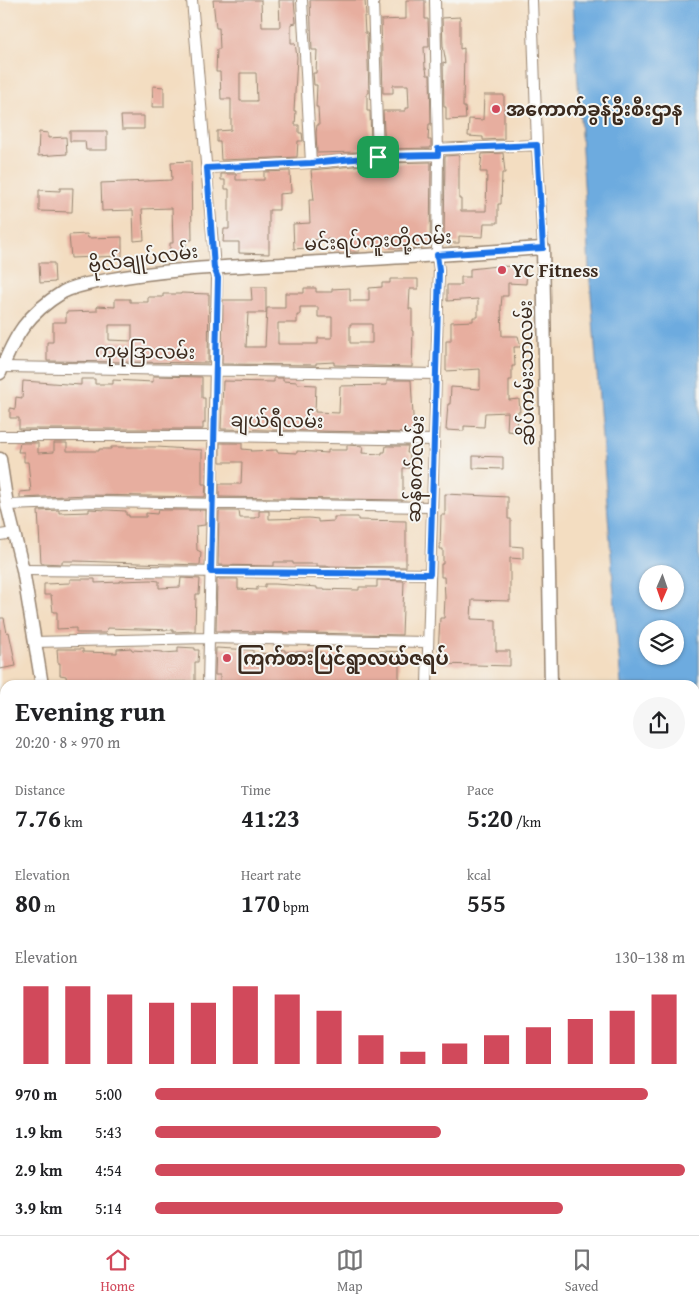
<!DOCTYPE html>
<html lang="en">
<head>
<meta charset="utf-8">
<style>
  body { margin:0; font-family:"Gentium Book Plus","Noto Sans Myanmar",serif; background:#f6f6f6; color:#202124; height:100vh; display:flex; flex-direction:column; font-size:19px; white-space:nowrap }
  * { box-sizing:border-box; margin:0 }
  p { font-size:16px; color:#757577 }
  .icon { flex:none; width:28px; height:28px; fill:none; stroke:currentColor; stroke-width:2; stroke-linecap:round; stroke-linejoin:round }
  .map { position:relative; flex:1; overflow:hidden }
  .panel { position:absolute; left:0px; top:680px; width:700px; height:555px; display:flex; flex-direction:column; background:#fff; border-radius:15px 15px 0 0; box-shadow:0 1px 4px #0004 }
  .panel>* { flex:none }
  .needle { width:32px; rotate:182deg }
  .buttons { position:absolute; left:639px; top:565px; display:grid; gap:10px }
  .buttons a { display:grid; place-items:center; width:45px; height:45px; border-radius:50%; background:#fff; box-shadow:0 1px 4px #0004; font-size:25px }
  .pin { position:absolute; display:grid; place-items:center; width:42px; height:42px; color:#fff; margin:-21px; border-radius:10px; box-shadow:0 2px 8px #0006 }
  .round { display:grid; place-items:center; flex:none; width:52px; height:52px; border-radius:26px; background:#f6f6f6 }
  .overview { display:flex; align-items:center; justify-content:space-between; height:85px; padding:0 15px }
  h1 { font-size:28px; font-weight:700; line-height:38px }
  .metrics { display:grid; grid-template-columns:repeat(3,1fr); gap:8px; height:85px; padding:5px 15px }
  .metrics div { display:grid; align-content:center }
  .metrics b { font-size:25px; font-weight:700 }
  .metrics small { font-size:14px; font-weight:400 }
  .metrics p { font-size:14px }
  .chart { height:140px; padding:10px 15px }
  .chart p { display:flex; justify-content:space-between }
  .chart svg { width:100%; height:90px; margin-top:5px; stroke:#d1495b; stroke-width:6 }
  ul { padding:0 15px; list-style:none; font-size:16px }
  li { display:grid; grid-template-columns:80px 60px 1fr; align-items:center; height:38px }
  li i { height:12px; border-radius:6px; background:#d1495b }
  .dock { display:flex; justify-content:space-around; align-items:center; height:70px; border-top:1px solid #e0e0e0; background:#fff; font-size:14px; color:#757577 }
  .dock a { display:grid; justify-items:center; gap:2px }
  .dock .on { color:#d1495b }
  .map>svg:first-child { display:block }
</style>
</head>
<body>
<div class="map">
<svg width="699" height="1235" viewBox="0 0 699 1235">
  <rect width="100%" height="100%" fill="#f6f6f2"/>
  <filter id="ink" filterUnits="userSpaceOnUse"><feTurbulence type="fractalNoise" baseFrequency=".02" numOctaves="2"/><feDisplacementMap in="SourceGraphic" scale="10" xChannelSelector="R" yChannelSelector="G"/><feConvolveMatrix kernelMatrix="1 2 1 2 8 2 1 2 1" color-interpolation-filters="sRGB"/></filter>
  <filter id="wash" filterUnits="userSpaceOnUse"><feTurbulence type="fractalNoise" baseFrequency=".0096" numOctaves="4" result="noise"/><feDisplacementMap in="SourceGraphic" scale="20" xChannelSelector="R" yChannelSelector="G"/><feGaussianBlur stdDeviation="1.12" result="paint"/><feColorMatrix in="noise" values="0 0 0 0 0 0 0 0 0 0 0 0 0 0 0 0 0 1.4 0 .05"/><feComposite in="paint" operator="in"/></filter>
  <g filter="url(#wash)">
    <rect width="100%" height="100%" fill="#f3ddc1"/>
    <path fill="#6dabdf" stroke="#546a7e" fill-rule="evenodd" d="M573,0H699V1032L695,1020V685H621L589,268ZM648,574H675V601H648ZM648,629H675V656H648Z"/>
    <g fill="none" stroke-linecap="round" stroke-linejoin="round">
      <path stroke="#6dabdf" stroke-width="3" d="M695,1039L699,1035"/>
    </g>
    <g id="blocks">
      <path fill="#e7ae9f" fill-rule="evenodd" d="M213,0H261L262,27H280L279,0H294L296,23L291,24V43H295L297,57L294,111H296L295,125H299V133H302L303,141H298L297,157L221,160L220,142H217V131L231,130V99H221L220,72H216L217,49H220L219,28H216ZM240,73H256L257,101H240Z
        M310,0H365L366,16H364L365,33H367L369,93H367V111H370L371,145L357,148L358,152L317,153L316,133L317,125H319L318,107H316L317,85H314L313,73H316L317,50H312Z
        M406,0H425V19H428L429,47H424L425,68H426L427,75H430L431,124H429L428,140H431V148L385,149L383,111H405V108H409L408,85H393V93H383L381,20L406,19Z
        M460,17V49L464,48L463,107H465L466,119L446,120V107H444L443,62L446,63L443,46L442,18Z
        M153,86L164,87V107H152Z
        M484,95H504V139L483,140V137L468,136L469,119L483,120Z
        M121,116H144V129H122Z
        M70,131H107V150H86L85,141H70Z
        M39,132L48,133V138L66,137L67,154L38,156Z
        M503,153L505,173H502L501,204H498V223H484L483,237L459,236V243H444L445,156L459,155V199H461V211H486L487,172H480L482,154Z
        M191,161L192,240H186V253L170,254V243H173L172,208L142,209L144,240L134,241L133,210L102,211L101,183L172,180L171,162Z
        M431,162L430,245H414V249H412L390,248V245L359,246V252H350V250L330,251L329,239L307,240V248L294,249L293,224L310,223L309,200H314L311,170L386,163Z
        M290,171L291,193L279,194V210H269V254L239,253V242H223L224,229H229V189H225V180H221V174H236V180H264V172Z
        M60,188H73L72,212L39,211V190L60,191Z
        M87,234L88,238L122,237V256L71,258L69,235Z
        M39,263H54L55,282L40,283Z
        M497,266L527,267L526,284L508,283V296H502L501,307L502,336H518L521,347H514L515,366H512V380H509V400L519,399L520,412H517L516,432L507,431L508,412L485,413L484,427L464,426V431L446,430L448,404H450L451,387L480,389V369L446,371V341H451V322L473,321V317H478V299L447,301V285H461V277H470V269Z
        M390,279H418V289H410L409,309H412V331H413L412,367L334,365V362L316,363V365L222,364L223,300H252L251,287H266V313H248L246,347H265L267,308H285V293H304V288H316V292H332V289L350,288V301H369V288L382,287V283H390ZM300,307H318V317H332V338H318V344H278V323H297V315H300ZM350,324H372V343H350Z
        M181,293L209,294L208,363L47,361V342H53V322H66V312L97,311V306L115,307V299H130V302H148V297H163V294H181ZM109,325H132V341L109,340Z
        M153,376L202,377V398H205V423H203V429H19V418H10V408L15,409L16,397L22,398L23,381L81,385V379H95V384H113V380L153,382Z
        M274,378H283V381L297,382V384L316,385L315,412L339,413L340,386L387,385V380H411L414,433L221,429L223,381L274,382Z
        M20,443H38V453L54,452V443H67V451H99V449H111V447H157L202,450V484H206L205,497L88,495L20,498V492L31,491L28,462H24V452H18Z
        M220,443H242V449L252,450L251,451L277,450V452L297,453V451L328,453V450H347V445L363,446L362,453L382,454V452H385L386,446H408L407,453H410L409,468H403V500L219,497V484H241L242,462H220Z
        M473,456L503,457V469L473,468Z
        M445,494L508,497V519H511V546L523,547V559L510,558V601L472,600L471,619L496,620V651H510V666L441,664V650H438L439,636L440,618H444L445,598L444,577H441V564H443V549H440L441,515H445Z
        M89,509L126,511V515H129V517H146V513L157,514L158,510H205V525L196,526L197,550L201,552L200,565L76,561H62V564L41,563L38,511L59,510V513L89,512Z
        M219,511H239L240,518H255V517H259V511H269V519L309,518L318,519V522L334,521V517H358V520L406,521V567L317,566V564H293V562H274V566L218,565Z
        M181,578L200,579L199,594H196L195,631L173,632V630L107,628L106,633H76V628L57,629V612H53L51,595H44V584L70,583V579H95V583L120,582V581L151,580L159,581V588L180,587Z
        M217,579H238V589L257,590V587H265V584H275L317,587V589L359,590V587H377V580L404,581L402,635L216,631Z
        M0,618H4L7,633L9,632L16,666L0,669Z
        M178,647L195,648V650H199L198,662H195V682H168V685H86V683H67L66,676L60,675V663H58L57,649H83V652L117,653V649L131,648L132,650L163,652V653L178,652Z
        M216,648L253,650V653L275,654V649L285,650V652H321V656H378V651L404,652V662L399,661V685H220V675H215Z"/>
    </g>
  </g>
  <g filter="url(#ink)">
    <use href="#blocks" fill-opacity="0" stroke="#978470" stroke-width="1"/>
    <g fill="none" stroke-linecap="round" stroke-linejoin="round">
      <g stroke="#978470" stroke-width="12">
        <path id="minor" d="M192,0L215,268L217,278L208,685
          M302,0L311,163
          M373,0L378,157
          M532,0L537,145L543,248
          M438,149L537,145
          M207,168L311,163L386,156L438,155
          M3,367L436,374
          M0,436H214L434,440
          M7,505L96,502L431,507
          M0,535L14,533
          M23,570L430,574
          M34,642L208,638L428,642
          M427,685L439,270L437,255L438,155L435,0
          M0,945H4L5,953
          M0,1016L5,1015
          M0,1089L5,1088
          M0,1160L5,1159
          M50,1230V1235
          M253,1230L254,1235
          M435,1230L436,1235
          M0,1232L8,1230"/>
      </g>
      <g stroke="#978470" stroke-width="15">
        <path id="tertiary" d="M0,373C15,335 27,314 63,292C76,285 92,283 107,280C165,269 224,267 283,264C370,260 456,254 543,248L551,685
          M0,459L7,505L23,570L42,685
          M0,859L5,858
          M145,1230L146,1235
          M616,1230L617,1235"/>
      </g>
      <use href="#minor" stroke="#fff" stroke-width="10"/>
      <use href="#tertiary" stroke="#fff" stroke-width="12"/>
    </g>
  </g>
  <g fill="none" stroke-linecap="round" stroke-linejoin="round" filter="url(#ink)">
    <g stroke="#fff" stroke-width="10">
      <path id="route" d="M537,145L543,248L437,255L439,270L430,574L211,572L218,278L214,268L207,168L311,163L386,156L438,155V149Z"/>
    </g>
    <use href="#route" stroke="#1a73e8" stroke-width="6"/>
  </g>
  <g fill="#d1495b" stroke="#f6f6f2" stroke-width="2">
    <circle cx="496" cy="109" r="5"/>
    <circle cx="502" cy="270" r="5"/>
    <circle cx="227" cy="658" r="5"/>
  </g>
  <g text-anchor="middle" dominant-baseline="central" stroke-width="4" stroke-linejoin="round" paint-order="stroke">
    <g font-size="19" font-weight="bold" fill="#3b2a1e" stroke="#f6f6f2" text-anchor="start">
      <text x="506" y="109">အကောက်ခွန်ဦးစီးဌာန</text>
      <text x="512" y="270">YC Fitness</text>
      <text x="237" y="658">ကြက်စားပြင်ရွာလယ်ဇရပ်</text>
    </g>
    <g font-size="19" fill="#3b2a1e" stroke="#f6f6f2">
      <text transform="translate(378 240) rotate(-3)">မင်းရပ်ကူးတို့လမ်း</text>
      <text transform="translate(143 258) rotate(-8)">ဗိုလ်ချုပ်လမ်း</text>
      <text transform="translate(145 351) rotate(1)">ကုမုဒြာလမ်း</text>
      <text transform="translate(526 373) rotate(-91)">ဆိပ်ကမ်းသာလမ်း</text>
      <text transform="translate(277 420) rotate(1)">ချယ်ရီလမ်း</text>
      <text transform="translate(415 469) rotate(-88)">ဆန်စက်လမ်း</text>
    </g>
  </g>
</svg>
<div class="buttons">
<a><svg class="needle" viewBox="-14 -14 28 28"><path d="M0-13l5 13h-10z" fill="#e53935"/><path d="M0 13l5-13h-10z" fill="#757577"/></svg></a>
<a><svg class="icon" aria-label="layers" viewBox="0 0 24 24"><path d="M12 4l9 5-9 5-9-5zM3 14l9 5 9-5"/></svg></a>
</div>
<div class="pin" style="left:378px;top:157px;background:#1e9e55"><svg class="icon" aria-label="arrive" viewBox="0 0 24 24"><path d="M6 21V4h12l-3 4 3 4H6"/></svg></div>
<section class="panel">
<div class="overview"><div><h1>Evening run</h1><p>20:20 · 8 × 970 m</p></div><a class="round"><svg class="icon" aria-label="share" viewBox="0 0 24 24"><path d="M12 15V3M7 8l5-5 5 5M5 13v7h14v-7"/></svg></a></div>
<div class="metrics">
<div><p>Distance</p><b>7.76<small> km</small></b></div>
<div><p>Time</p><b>41:23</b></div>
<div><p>Pace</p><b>5:20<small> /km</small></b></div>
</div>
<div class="metrics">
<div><p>Elevation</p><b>80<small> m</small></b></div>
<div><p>Heart rate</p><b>170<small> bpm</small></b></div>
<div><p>kcal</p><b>555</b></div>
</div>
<div class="chart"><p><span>Elevation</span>130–138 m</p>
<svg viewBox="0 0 160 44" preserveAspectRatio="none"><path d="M5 44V6M15 44V6M25 44V10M35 44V14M45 44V14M55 44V6M65 44V10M75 44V18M85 44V30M95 44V38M105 44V34M115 44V30M125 44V26M135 44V22M145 44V18M155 44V10"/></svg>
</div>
<ul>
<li><b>970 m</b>5:00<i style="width:93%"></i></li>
<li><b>1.9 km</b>5:43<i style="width:54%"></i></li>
<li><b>2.9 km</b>4:54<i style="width:100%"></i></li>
<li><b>3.9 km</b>5:14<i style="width:77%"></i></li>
</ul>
</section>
</div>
<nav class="dock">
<a class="on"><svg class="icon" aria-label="home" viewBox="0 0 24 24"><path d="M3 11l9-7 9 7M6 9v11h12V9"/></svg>Home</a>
<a><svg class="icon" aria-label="map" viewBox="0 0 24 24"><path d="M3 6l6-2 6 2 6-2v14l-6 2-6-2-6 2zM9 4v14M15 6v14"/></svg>Map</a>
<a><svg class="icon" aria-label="saved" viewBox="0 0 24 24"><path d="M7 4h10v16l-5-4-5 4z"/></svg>Saved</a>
</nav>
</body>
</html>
